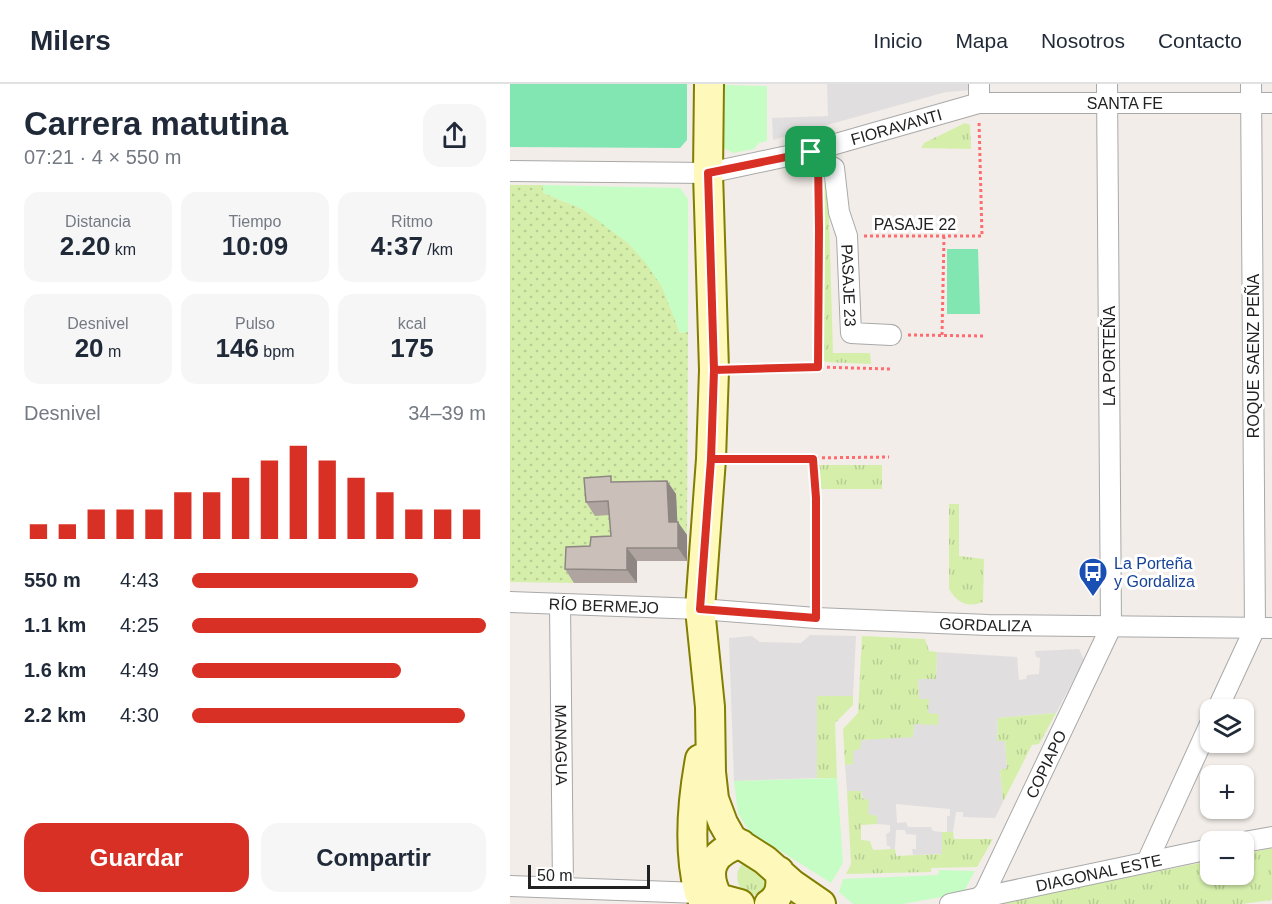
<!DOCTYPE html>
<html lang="es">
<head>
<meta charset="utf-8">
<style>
  body { margin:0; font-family:Arial,sans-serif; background:#f6f6f7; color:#1f2937; height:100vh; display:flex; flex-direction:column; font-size:22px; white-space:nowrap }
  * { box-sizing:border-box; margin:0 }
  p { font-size:20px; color:#747a83 }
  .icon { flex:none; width:33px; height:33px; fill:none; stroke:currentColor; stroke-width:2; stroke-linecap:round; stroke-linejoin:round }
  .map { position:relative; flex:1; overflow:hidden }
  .side { display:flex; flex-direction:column; background:#fff; width:510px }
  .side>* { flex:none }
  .tools { position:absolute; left:690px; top:615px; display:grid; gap:12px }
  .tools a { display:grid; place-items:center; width:54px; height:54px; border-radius:12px; background:#fff; box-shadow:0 2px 4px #0004; font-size:30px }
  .scale { position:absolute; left:18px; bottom:15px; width:122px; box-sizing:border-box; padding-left:6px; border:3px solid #222; border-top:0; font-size:16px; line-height:21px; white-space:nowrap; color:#222; -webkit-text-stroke:4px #fff; paint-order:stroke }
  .pin { position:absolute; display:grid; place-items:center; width:51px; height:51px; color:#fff; margin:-26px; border-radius:12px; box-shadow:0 3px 9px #0006 }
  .round { display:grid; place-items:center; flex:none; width:63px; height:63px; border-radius:18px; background:#f6f6f7 }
  .summary { display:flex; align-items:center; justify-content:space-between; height:102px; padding:0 24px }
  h1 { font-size:33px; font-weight:600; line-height:45px }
  .figures { display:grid; grid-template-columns:repeat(3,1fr); gap:9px; height:102px; padding:6px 24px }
  .figures div { display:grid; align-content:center; border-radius:15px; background:#f6f6f7; text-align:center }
  .figures b { font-size:26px; font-weight:600 }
  .figures small { font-size:16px; font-weight:400 }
  .figures p { font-size:16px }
  .chart { height:168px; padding:12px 24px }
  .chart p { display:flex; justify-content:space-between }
  .chart svg { width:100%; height:108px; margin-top:6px; stroke:#d93025; stroke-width:6 }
  .action { display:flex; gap:12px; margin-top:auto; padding:12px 24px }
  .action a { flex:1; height:69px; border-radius:18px; background:#d93025; color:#fff; font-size:24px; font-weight:600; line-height:69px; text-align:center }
  .action a+a { background:#f6f6f7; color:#1f2937 }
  ul { padding:0 24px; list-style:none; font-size:20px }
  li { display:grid; grid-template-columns:96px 72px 1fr; align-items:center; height:45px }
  li i { height:15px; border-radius:8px; background:#d93025 }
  header { display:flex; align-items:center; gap:36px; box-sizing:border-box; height:84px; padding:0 30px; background:#fff; border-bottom:2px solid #e0e1e3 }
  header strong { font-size:28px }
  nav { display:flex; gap:33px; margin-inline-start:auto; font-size:21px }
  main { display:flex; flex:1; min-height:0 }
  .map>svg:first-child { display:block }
</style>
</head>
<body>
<header>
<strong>Milers</strong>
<nav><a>Inicio</a><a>Mapa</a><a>Nosotros</a><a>Contacto</a></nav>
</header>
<main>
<section class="side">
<div class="summary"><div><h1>Carrera matutina</h1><p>07:21 · 4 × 550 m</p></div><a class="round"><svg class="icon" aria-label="share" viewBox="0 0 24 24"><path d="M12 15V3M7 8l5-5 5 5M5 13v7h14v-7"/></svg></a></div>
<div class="figures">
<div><p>Distancia</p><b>2.20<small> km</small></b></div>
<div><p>Tiempo</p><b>10:09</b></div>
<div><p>Ritmo</p><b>4:37<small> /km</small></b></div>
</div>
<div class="figures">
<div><p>Desnivel</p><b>20<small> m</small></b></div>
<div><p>Pulso</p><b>146<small> bpm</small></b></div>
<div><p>kcal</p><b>175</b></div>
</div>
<div class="chart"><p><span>Desnivel</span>34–39 m</p>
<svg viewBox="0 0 160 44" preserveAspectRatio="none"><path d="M5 44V38M15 44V38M25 44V32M35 44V32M45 44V32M55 44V25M65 44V25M75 44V19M85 44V12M95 44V6M105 44V12M115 44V19M125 44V25M135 44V32M145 44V32M155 44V32"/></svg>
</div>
<ul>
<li><b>550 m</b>4:43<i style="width:77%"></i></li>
<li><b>1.1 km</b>4:25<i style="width:100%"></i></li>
<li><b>1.6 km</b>4:49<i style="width:71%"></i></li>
<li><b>2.2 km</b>4:30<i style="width:93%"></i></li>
</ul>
<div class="action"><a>Guardar</a><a>Compartir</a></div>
</section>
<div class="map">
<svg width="762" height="820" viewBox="0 0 762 820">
  <defs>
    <pattern id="grass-tufts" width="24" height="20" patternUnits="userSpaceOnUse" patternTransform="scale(1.5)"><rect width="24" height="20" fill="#d5efab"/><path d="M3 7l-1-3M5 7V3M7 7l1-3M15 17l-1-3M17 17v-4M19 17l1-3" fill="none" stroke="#b7cd93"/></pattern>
    <pattern id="garden-dots" width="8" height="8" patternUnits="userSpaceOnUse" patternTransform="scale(1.5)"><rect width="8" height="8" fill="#d5efab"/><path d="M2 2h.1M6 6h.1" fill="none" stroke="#b7cd93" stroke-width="1.8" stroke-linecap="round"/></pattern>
  </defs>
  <rect width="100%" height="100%" fill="#f2ede8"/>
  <path fill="#e0dedf" d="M317,0H463V6L436,8L263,56L262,34L318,32Z
    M300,551L346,552L343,612L307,613V694L224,697L219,554L242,552L250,558L291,559Z
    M569,565L574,576L546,629L488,634L487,656L495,657L497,684L490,686L493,718L485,734L453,733V728H446L443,748H437V732H440V725L386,720L387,739L396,738L398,743H421L423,747L432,748L433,770L403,771L402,765H406V751L396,750L395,746H386L385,765L380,766V762H377L376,750L380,748V741L367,740V732L358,730L351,707H337L335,681L343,680V667L351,656L403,652L404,640L418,629L409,615L408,594L426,595L427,568L507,573L509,596L516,595L517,591L529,590L530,574L526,573L525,567Z"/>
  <path fill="url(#grass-tufts)" d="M455,39L460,41L461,65L411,64L414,59Z
    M313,96L318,99L323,269H360L361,280L316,278L313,276Z
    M308,381H372V405H308Z
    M439,420H449V472L474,475L473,518C458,524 447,519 439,505Z
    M352,552L415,555L419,567L427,568L426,595H408L409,615H419L418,629L429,630L428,641L404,640L403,653L351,656L350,665L343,667V680L335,681L333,645L348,629Z
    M307,612H343V621L325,639L327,694H307Z
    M546,629L529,660L522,661L493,718L490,686L497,684L495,657H487L488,634Z
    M337,707H351L352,714L359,716L358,730L367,732V740L351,741V756L360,757L363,766L385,765L386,772L432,770V748H443L444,755H483L467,783L421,784V788L336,790L341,780Z
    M762,764V816L732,820H484L700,777V790H734V770Z
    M238,775L261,789L254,809C229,818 217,789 238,775Z"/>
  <path fill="#c6fdc4" d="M215,1L257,2V57L249,59L244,65L223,69L214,64Z
    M33,101L170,104L178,115V248L170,249L152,203L72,125L33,109Z
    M327,694L333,779L321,799L239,747L228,729L224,697Z
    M429,786L465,787L453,809L393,820H343L329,808L333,795L428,791Z"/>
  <path fill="url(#garden-dots)" d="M0,101H33V109L72,125L118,159L135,178L152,203L170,249L178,248L177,451L65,476L64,499L0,498Z"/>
  <path fill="#81e6b2" d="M0,0H177V56L170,64L0,63Z
    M437,165H468L470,230H437Z"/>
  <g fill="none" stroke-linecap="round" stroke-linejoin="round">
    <g stroke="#a9a9a9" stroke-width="22">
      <g id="street">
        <path d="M469,19V0"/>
        <path id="s1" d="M301,67L307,74L324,84L329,128L337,152L341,249L381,251"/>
        <path id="s2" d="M0,87L198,89L301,67L469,19H762"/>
        <path id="s3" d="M0,518L190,525L306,534L478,541L762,544"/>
        <path id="s4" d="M50,520L53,803"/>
        <path d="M707,626L745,544L741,0"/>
        <path d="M734,758L762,753"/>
        <path d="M637,778L700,640"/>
        <path d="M0,802L189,809V820"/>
        <path id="s5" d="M469,814L475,808L601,543L597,0"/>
        <path id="s6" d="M440,820L700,765"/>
      </g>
    </g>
    <g stroke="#817e00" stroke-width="32">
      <path id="secondary" d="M199,0L198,89L204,286L201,375L190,525L200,623L201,688L204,715L213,739L222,755L255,776L282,800L311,820
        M190,675C182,718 178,766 189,809L230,820
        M208,814C194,787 201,768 231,760
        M259,820C271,813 272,800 269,787"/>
    </g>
    <path stroke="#ff6c70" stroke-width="3" stroke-dasharray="3 3" stroke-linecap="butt" d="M354,152H472L469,37
      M398,251L474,252
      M432,251L434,153
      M308,283L309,121
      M227,285L308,283L381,285
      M222,375L379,373
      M303,375L306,414V517"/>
    <use href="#street" stroke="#fff" stroke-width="20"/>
    <use href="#secondary" stroke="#fef9ba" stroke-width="28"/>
  </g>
  <path fill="#afa4a0" d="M157,397L166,410L167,438L177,451V477H127V499H64L55,485L80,462L101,452L99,431L85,432L76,418L105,398Z"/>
  <path fill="#8e8682" d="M157,397L166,410L168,450V438L177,451V477L168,464L159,438Z
    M117,464L127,477V499L117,486Z"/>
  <path fill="#cbbfba" stroke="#8e8682" stroke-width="1.5" d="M101,392V398L157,397L159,438H168V464H117V486L55,485L56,463L80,462L81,453L101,452L98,417L76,418L74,394Z"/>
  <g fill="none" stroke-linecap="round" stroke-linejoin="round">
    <g stroke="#fff" stroke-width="12">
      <path id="route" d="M301,68L198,89L204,286L201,375L190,525L306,534V414L303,375H201L204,286L308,283L309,145L308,74L301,68"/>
    </g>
    <use href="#route" stroke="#d93025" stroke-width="8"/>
  </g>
  <defs>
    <g id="bus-pin" transform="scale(1.5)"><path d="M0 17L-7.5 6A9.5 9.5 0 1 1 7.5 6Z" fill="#1a4fb4" stroke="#fff"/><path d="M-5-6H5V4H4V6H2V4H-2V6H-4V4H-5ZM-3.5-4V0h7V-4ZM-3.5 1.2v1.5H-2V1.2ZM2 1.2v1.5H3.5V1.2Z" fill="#fff"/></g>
  </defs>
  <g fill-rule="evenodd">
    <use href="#bus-pin" x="583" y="488"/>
  </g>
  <g text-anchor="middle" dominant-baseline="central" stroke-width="6" stroke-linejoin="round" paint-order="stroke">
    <g font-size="16" fill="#222" stroke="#fff">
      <text stroke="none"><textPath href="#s2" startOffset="624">SANTA FE</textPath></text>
      <text stroke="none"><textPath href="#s2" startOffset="392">FIORAVANTI</textPath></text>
      <text x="405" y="140">PASAJE 22</text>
      <text stroke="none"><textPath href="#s1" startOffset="148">PASAJE 23</textPath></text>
      <text transform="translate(599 272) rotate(-90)">LA PORTEÑA</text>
      <text transform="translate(743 272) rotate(-90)">ROQUE SAENZ PEÑA</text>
      <text stroke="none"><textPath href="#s3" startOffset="94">RÍO BERMEJO</textPath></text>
      <text stroke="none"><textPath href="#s3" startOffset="476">GORDALIZA</textPath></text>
      <text stroke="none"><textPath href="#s4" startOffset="141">MANAGUA</textPath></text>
      <text stroke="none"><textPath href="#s5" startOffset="150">COPIAPO</textPath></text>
      <text stroke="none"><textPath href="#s6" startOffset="152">DIAGONAL ESTE</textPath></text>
    </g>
    <g font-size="16" fill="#164399" stroke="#fff" text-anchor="start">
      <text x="604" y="479">La Porteña<tspan x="604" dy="18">y Gordaliza</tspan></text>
    </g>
  </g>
</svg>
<div class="tools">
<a><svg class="icon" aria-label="layers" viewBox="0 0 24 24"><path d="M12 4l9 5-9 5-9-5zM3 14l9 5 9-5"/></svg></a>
<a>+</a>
<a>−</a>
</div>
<div class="scale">50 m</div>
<div class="pin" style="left:301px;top:68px;background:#1e9e55"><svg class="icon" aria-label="arrive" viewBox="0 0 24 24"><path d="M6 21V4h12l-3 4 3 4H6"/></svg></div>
</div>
</main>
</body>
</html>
